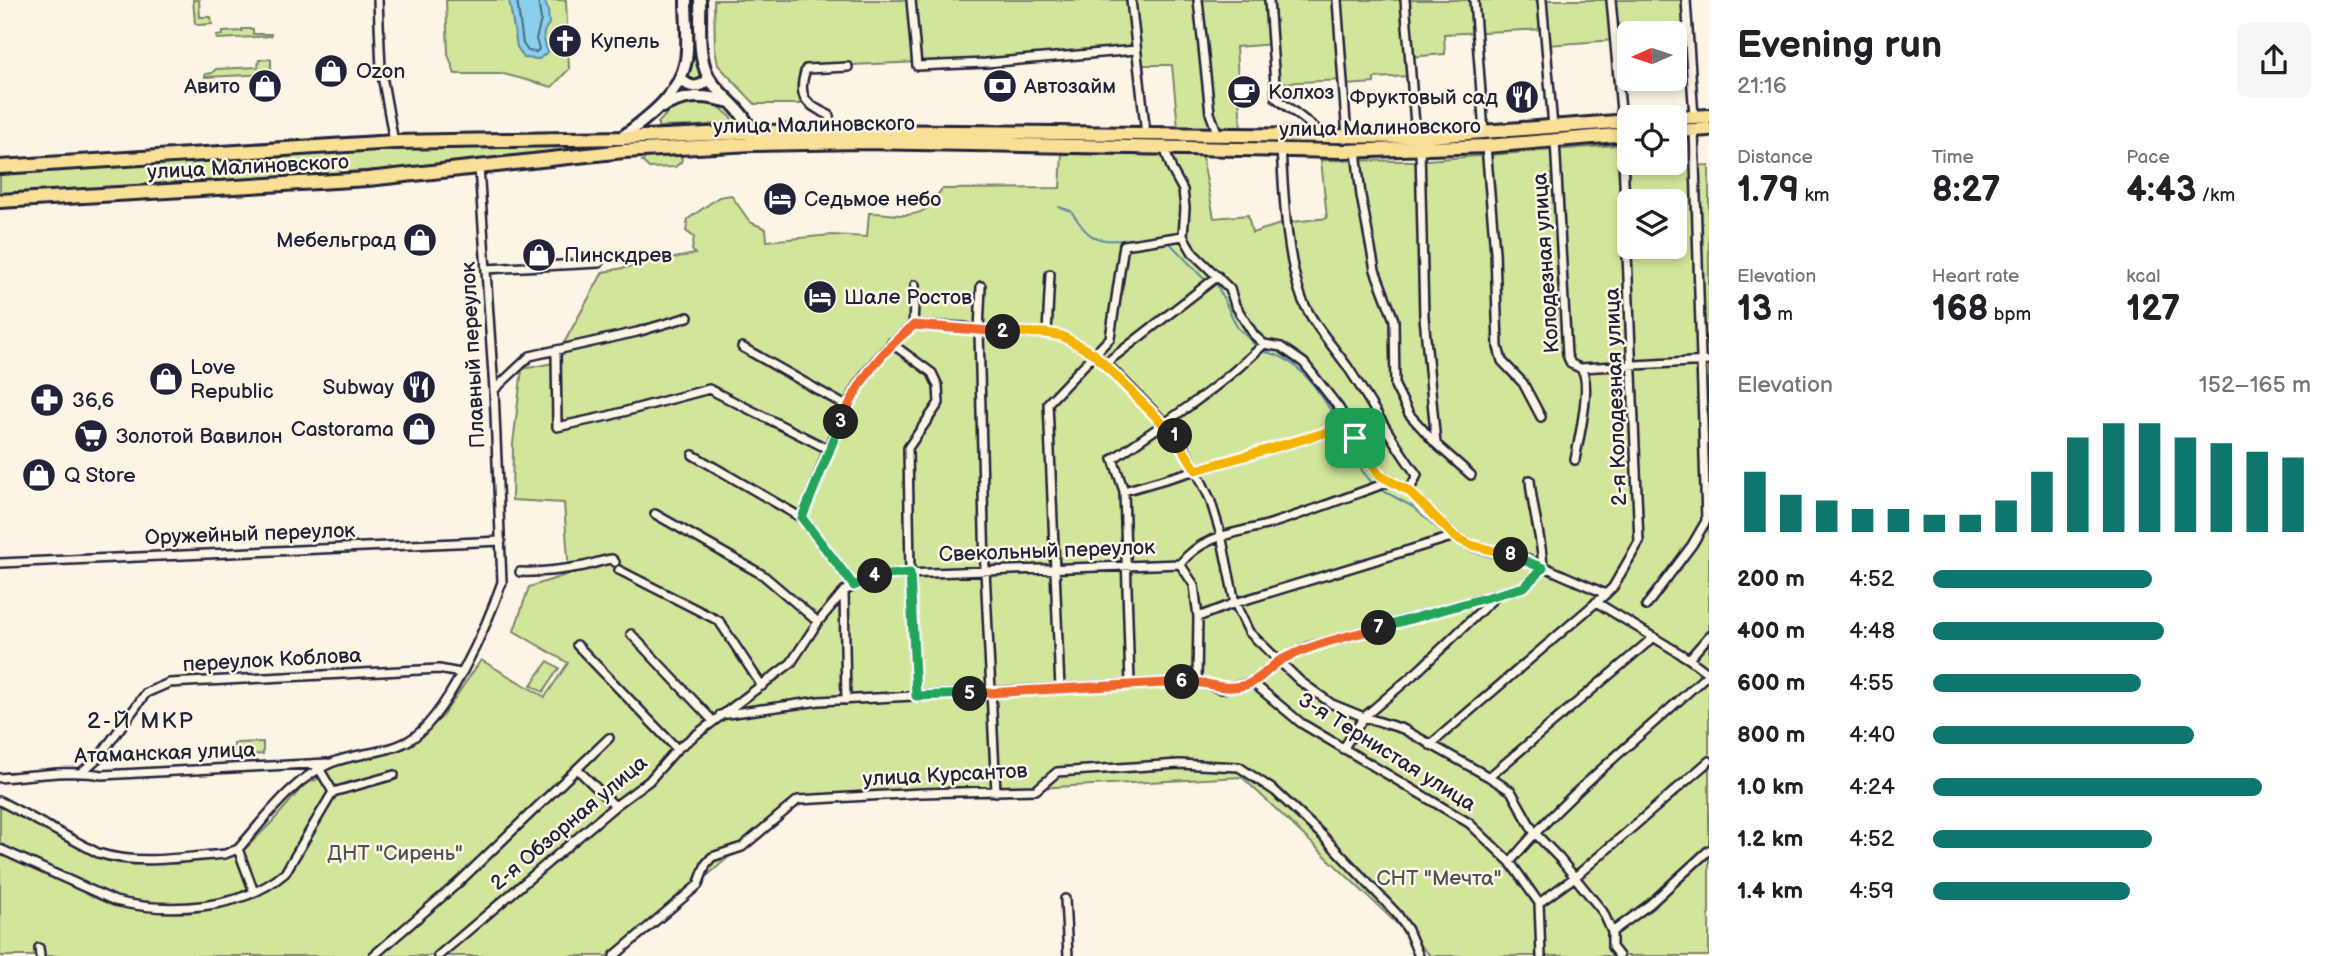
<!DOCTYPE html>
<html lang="en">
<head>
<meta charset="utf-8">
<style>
  body { margin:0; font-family:"Balsamiq Sans",sans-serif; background:#f6f6f6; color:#202124; height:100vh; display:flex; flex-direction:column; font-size:26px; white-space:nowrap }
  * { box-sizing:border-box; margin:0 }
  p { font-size:23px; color:#757577 }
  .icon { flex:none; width:38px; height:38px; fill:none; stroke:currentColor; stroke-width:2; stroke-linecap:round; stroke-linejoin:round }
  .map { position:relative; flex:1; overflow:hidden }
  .details { display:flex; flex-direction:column; background:#fff; width:630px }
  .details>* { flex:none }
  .needle { width:46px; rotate:267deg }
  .tools { position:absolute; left:1617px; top:21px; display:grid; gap:14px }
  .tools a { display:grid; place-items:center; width:70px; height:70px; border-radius:10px; background:#fff; box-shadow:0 4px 10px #0003; font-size:35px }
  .pin { position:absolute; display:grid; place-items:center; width:60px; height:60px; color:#fff; margin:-30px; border-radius:14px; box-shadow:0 4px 10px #0006 }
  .km { position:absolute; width:35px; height:35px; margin:-18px; border-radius:50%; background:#222; color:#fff; font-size:19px; line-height:35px; text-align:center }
  .round { display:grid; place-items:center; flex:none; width:74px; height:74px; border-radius:10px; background:#f6f6f6 }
  .head { display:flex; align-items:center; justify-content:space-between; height:119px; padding:0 28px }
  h1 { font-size:38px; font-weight:700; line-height:52px }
  .figures { display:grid; grid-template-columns:repeat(3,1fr); gap:10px; height:119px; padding:7px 28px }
  .figures div { display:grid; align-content:center }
  .figures b { font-size:35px; font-weight:700 }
  .figures small { font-size:19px; font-weight:400 }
  .figures p { font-size:19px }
  .chart { height:196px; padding:14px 28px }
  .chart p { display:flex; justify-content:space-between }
  .chart svg { width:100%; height:126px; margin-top:7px; stroke:#0f766e; stroke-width:6 }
  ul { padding:0 28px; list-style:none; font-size:23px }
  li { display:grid; grid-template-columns:112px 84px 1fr; align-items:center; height:52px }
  li i { height:18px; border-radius:9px; background:#0f766e }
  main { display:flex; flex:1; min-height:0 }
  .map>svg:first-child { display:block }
</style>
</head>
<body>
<main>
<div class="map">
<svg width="1709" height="956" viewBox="0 0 1709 956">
  <rect width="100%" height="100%" fill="#fcf5e5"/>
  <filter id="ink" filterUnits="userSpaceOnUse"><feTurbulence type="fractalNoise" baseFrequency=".0143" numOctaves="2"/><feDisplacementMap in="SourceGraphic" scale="14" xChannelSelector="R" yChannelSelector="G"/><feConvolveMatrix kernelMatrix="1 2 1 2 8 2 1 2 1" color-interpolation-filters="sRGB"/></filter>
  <g filter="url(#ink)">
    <path fill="#d2e69b" stroke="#7a846b" stroke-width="2" fill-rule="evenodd" d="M193,0H199L200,17H211L212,24L198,25L195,23Z
      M446,0H566L569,69L552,87L504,74H455L448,54Z
      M692,0H694L696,57L703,79L694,82L687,80L693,57Z
      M714,0H1681L1685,35L1629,33V39L1548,45L1546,29L1444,34L1445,54L1408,57L1410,76L1374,78V83L1345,85L1344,80L1277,83L1274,44L1236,47L1241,130L1178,128L1172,65H1140L1138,47L1018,58L802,67L798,81L800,104H755L718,65L715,49Z
      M242,29H253V34H271V36L217,39L216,36L223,35V32L242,31Z
      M271,59V74L205,77V74L212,73L216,69L258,67L259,60Z
      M684,101L715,103L731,117L732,122L697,126L658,127V123L671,109Z
      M1691,139L1692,166L1709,165V956H1431L1242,777L793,801L615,956H0V804L99,858L132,864L163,863L241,853L273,821L304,785L324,776L325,767L414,742L441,718L481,660L545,697L568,663L514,631L529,587L569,574L564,503L512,500L513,444L522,369L553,363L603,272L695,254L692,250L694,237L686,231L688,219L719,197L731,195L750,222L766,229L767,241L832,235L867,237L869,213C887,212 908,220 924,210C931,206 937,195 942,189L1060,188L1062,154L1202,156L1214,218L1248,215L1252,233L1284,223L1327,218L1321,160L1415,161L1629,144V163H1675V140ZM1629,201H1675V247H1629Z
      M516,145L587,146V148L437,166L0,195V173L386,148Z
      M679,155L682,159L681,162L675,167L649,168L642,161L647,157Z
      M548,661L559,668L543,692L531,685Z
      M263,742V754L235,756L234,743Z"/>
    <path fill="#8ad0ec" stroke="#608aa5" stroke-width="2" d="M509,0H544L548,10L549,24C540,34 544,41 548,52L539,59L524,58L517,47Z"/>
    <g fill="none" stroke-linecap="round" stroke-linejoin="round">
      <path stroke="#4c6882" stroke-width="2" d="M517,0L523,44L528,51L536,52L539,49L536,39L541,20L538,0"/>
      <path stroke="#608aa5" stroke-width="2" d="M1059,207L1071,211C1092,242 1093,241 1131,240
        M1167,240L1203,278L1208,279
        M1216,283L1237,327L1258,348
        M1263,351C1268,353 1274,354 1279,356C1305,367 1326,401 1339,425
        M1342,430L1363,472L1374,485
        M1378,488L1413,507L1445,535
        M1452,541L1470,551L1536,569
        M1544,572L1565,580
        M1657,635L1679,649"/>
      <g stroke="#22223b" stroke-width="12">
        <path id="minor" d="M378,0L381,70L394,142
          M911,0L917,66L986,63L1136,50
          M1131,0L1146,135
          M1198,0L1210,113L1218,135
          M1269,0L1276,98L1323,134
          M1337,0L1347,137
          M1405,0L1416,137
          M1474,0L1484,132
          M1542,0L1553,127
          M1611,0L1622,122
          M1686,0L1694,117
          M830,131L829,115C804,104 797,96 806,69L848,67
          M1555,140L1567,355L1571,364C1573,365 1579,367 1581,369C1593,382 1578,443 1575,460
          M1486,146L1495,252L1498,347L1502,361L1523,383L1541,417
          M1164,147L1172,170L1183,190L1185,208L1183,236L1193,253L1230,289L1235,305L1254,335L1264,344L1281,347L1304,363L1339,408L1368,460L1379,475L1409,491L1455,536L1471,545L1524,558L1606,594
          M1281,149C1284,195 1286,256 1302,299C1312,323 1332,345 1347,366C1371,402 1391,440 1417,475L1409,491
          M1420,149L1424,317L1436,443
          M1356,150L1361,196L1375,270L1394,320L1395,386L1409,414L1436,444L1471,475
          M486,269L599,263
          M981,286L979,331L985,570L996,792
          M913,325L965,327L979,331L1047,333L1062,336L1094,354L1106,363L1164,422L1182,444L1196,470L1210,499L1221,535L1235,603L1249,632L1300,681L1332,704L1364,717L1403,729L1489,777L1511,791L1534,832L1560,859L1603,912L1612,932V947L1619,956
          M1047,333L1050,274
          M891,343L932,373L938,386L939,403L908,448L910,573L916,696
          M742,347L848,407
          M556,351L557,427L608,416L709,389L830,450
          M1106,363L1218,276
          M1580,368L1709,361
          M494,390L530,356L637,332L688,317
          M693,455L802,518
          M1124,491L1349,426
          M655,514L763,575L818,622
          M0,563L501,541
          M1180,564C1204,534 1235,534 1270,524C1312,511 1352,495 1392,481
          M1180,564L1194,585L1198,617L1197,681
          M619,570L719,621L762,686
          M520,572C542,573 562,570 584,566C593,564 602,560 612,559L615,562
          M854,586L802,518C821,472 839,411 867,372C880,354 896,339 913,325L915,285
          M844,592L846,700
          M1596,602L1689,659L1709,674
          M1646,606L1692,545L1706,521L1694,130
          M1198,617L1235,603L1455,536
          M631,634L713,721
          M577,645L677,749
          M1689,659L1709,636
          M1253,683L1278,662L1308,647L1524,587L1543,568C1542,538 1532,510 1530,480
          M1130,684L1124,491L1113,459C1165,422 1219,389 1264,344
          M1060,689L1048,403L1110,338L1124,245L1183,236
          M720,715L819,701L1197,681L1221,689L1253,683L1301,723L1469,823L1510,862L1539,903L1541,956
          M1430,745L1606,594L1613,587L1639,542L1622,134
          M1343,749L1364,717L1419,670L1495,597
          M577,769L615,806
          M320,770L333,792
          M83,771L99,757L146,693L169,683L439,669L460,673
          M1489,777L1654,637
          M0,778C31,776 72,769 102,775L327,763
          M0,801L98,853C138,866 184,857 225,854L238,849C266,818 291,780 331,763C355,753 384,754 408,741C446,720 488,623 502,582L494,390L479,167
          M0,849L115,901C168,914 242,910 285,873L333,792L394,775
          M238,849L254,892
          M1510,862C1568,792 1642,736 1708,674
          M1065,899L1068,956
          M1539,903L1575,877L1709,761
          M1612,932L1650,904L1709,850
          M39,948L40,956
          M373,956L458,883L609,738
          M438,956L615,806L649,781L677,749L791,663L818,622L844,591L877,575L1180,564
          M614,956L698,885L706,864L712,857L742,847L798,800L921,793L1036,790L1057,772L1179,764L1239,767L1275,791L1322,835L1397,914L1408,930L1419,956"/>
      </g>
      <g stroke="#22223b" stroke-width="16">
        <path id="secondary" d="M700,0C701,24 697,54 708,76C719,97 749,111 752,138
          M680,78C690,89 699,89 709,79
          M662,107C687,94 704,95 730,102
          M621,138C647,118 680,95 686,60C689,41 686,20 686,0"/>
      </g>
      <g stroke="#22223b" stroke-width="18">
        <path id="trunk" d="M1675,118L1709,116
          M1675,131L1709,129
          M0,167L394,142L621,138L751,132L862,131L1416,137L1629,121
          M0,201L368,179L624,151L752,144L862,142L1344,151L1486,146L1629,134"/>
      </g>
      <use href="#minor" stroke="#fcf5e5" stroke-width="7"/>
      <use href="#secondary" stroke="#fcf5e5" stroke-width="10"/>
      <use href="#trunk" stroke="#fadf96" stroke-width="12"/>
    </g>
  </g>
  <g fill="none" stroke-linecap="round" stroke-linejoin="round" filter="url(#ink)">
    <g stroke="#fff" stroke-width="14">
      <path id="split-1" d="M1175,436L1196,470L1349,426L1355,438"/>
    </g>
    <g stroke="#fff" stroke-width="14">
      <path id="split-2" d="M1003,332L1046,333L1062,336L1094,354L1175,436"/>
    </g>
    <g stroke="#fff" stroke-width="14">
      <path id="split-3" d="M841,422C859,381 879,353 914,325L1003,332"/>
    </g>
    <g stroke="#fff" stroke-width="14">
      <path id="split-4" d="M841,422L802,518L854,586L875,576"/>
    </g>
    <g stroke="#fff" stroke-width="14">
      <path id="split-5" d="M875,576L910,573L916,696L970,694"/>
    </g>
    <g stroke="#fff" stroke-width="14">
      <path id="split-6" d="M970,694L1182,682"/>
    </g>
    <g stroke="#fff" stroke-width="14">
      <path id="split-7" d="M1182,682C1208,680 1219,692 1246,685C1260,681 1269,667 1281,660C1312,644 1346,637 1379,628"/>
    </g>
    <g stroke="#fff" stroke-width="14">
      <path id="split-8" d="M1379,628L1524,587L1543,568L1511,555"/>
    </g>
    <g stroke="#fff" stroke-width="14">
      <path id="split-9" d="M1355,438L1379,475L1409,491L1455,537L1471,545L1511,555"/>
    </g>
    <use href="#split-1" stroke="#f5b400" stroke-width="9"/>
    <use href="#split-2" stroke="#f5b400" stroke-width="9"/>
    <use href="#split-3" stroke="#f0652b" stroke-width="9"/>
    <use href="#split-4" stroke="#22a559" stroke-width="9"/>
    <use href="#split-5" stroke="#22a559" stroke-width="9"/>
    <use href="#split-6" stroke="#f0652b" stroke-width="9"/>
    <use href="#split-7" stroke="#f0652b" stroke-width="9"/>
    <use href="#split-8" stroke="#22a559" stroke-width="9"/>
    <use href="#split-9" stroke="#f5b400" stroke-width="9"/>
  </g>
  <defs>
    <g id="church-disc" transform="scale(1.75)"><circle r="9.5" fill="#22223b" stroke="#fcf5e5"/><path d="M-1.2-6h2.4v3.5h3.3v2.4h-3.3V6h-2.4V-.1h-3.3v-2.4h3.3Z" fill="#fff"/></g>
    <g id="shop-disc" transform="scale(1.75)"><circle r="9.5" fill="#22223b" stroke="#fcf5e5"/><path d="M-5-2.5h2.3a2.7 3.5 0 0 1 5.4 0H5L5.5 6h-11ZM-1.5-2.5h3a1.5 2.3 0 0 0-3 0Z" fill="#fff"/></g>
    <g id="bank-disc" transform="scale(1.75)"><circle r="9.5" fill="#22223b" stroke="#fcf5e5"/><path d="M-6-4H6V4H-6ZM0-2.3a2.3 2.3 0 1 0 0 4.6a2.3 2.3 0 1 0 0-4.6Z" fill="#fff"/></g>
    <g id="cafe-disc" transform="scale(1.75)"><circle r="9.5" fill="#22223b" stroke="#fcf5e5"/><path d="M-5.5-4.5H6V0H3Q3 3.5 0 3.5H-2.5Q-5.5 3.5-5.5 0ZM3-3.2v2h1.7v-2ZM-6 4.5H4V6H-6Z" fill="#fff"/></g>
    <g id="restaurant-disc" transform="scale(1.75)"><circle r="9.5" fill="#22223b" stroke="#fcf5e5"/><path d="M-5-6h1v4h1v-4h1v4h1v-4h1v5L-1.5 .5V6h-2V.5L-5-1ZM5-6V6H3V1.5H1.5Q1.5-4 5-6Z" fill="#fff"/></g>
    <g id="hotel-disc" transform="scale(1.75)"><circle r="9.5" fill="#22223b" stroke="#fcf5e5"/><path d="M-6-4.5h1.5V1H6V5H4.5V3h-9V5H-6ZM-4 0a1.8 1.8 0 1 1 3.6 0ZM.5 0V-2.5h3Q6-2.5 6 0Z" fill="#fff"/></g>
    <g id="pharmacy-disc" transform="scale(1.75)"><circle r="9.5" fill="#22223b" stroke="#fcf5e5"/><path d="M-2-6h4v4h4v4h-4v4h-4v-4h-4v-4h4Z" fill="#fff"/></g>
    <g id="supermarket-disc" transform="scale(1.75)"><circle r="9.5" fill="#22223b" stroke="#fcf5e5"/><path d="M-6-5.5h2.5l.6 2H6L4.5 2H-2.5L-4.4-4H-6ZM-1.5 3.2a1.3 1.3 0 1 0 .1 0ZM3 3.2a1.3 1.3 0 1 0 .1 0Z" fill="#fff"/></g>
  </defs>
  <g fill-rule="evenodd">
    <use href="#church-disc" x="565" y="41"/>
    <use href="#shop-disc" x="331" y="71"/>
    <use href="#shop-disc" x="265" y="86"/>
    <use href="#bank-disc" x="1000" y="86"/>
    <use href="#cafe-disc" x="1244" y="92"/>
    <use href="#restaurant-disc" x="1522" y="97"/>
    <use href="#hotel-disc" x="780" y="199"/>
    <use href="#shop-disc" x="420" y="240"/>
    <use href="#shop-disc" x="539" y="255"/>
    <use href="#hotel-disc" x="820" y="297"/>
    <use href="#shop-disc" x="166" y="379"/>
    <use href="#restaurant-disc" x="419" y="387"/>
    <use href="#pharmacy-disc" x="47" y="400"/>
    <use href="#shop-disc" x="419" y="429"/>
    <use href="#supermarket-disc" x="91" y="436"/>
    <use href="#shop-disc" x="39" y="475"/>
  </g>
  <g text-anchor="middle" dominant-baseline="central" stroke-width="5" stroke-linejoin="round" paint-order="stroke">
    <g font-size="21" fill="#22223b" stroke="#fcf5e5" text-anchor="start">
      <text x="590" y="41">Купель</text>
      <text x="356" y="71">Ozon</text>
      <text x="240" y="86" text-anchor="end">Авито</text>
      <text x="1024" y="86">Автозайм</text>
      <text x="1268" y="92">Колхоз</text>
      <text x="1498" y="97" text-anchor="end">Фруктовый сад</text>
      <text x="804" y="199">Седьмое небо</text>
      <text x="396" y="240" text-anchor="end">Мебельград</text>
      <text x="564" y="255">Пинскдрев</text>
      <text x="844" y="297">Шале Ростов</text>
      <text x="190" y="367">Love<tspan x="190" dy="24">Republic</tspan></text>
      <text x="394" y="387" text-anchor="end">Subway</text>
      <text x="72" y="400">36,6</text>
      <text x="394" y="429" text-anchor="end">Castorama</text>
      <text x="116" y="436">Золотой Вавилон</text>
      <text x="64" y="475">Q Store</text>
    </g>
    <g font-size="21" fill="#22223b" stroke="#fcf5e5">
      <text transform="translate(814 125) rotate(-1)">улица Малиновского</text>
      <text transform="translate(1380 128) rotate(-1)">улица Малиновского</text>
      <text transform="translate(248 167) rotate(-3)">улица Малиновского</text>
      <text transform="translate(1546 263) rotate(-94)">Колодезная улица</text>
      <text transform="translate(473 355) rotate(-93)">Плавный переулок</text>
      <text transform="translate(1616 397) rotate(-92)">2-я Колодезная улица</text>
      <text transform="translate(250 534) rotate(-2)">Оружейный переулок</text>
      <text transform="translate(1047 551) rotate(-2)">Свекольный переулок</text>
      <text transform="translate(272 660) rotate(-3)">переулок Коблова</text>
      <text transform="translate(1387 752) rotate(32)">3-я Тернистая улица</text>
      <text transform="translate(165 753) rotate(-2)">Атаманская улица</text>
      <text transform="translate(945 775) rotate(-3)">улица Курсантов</text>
      <text transform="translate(569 823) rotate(-40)">2-я Обзорная улица</text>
    </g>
    <g font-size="21" fill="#4e5353" stroke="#fcf5e5">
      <text x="395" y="853">ДНТ "Сирень"</text>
      <text x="1439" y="878">СНТ "Мечта"</text>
    </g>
    <g font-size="23" letter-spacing="2" fill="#22223b" stroke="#fcf5e5">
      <text x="141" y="721">2-Й МКР</text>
    </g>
  </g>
</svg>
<div class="tools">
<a><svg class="needle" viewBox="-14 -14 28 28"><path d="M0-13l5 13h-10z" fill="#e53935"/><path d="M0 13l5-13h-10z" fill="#757577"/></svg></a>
<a><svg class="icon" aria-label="locate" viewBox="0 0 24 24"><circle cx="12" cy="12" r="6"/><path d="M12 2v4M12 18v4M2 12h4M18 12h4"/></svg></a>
<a><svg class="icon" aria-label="layers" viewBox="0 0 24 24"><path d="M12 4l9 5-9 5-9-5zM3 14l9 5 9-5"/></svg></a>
</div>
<div class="pin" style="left:1355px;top:438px;background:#1e9e55"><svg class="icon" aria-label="arrive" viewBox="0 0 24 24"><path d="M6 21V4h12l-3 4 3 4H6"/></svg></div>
<b class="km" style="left:1175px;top:436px">1</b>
<b class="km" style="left:1003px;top:332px">2</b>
<b class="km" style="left:841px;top:422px">3</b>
<b class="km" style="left:875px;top:576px">4</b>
<b class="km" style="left:970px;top:694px">5</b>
<b class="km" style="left:1182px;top:682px">6</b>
<b class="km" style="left:1379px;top:628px">7</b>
<b class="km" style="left:1511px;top:555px">8</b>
</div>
<section class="details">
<div class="head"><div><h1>Evening run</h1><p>21:16</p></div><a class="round"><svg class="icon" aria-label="share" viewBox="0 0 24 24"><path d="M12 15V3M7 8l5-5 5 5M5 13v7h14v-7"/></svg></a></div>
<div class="figures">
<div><p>Distance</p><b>1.79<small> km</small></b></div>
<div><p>Time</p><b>8:27</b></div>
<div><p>Pace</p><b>4:43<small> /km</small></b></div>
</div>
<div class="figures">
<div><p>Elevation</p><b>13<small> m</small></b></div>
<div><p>Heart rate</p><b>168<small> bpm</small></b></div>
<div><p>kcal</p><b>127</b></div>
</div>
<div class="chart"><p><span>Elevation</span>152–165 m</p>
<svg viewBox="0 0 160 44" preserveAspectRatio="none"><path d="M5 44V23M15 44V31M25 44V33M35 44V36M45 44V36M55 44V38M65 44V38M75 44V33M85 44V23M95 44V11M105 44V6M115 44V6M125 44V11M135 44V13M145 44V16M155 44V18"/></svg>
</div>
<ul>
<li><b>200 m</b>4:52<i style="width:58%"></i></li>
<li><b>400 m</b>4:48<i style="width:61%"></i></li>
<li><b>600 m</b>4:55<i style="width:55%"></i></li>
<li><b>800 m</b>4:40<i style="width:69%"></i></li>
<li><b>1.0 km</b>4:24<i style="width:87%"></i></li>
<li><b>1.2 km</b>4:52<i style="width:58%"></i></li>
<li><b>1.4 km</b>4:59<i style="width:52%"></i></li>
</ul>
</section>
</main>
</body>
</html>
